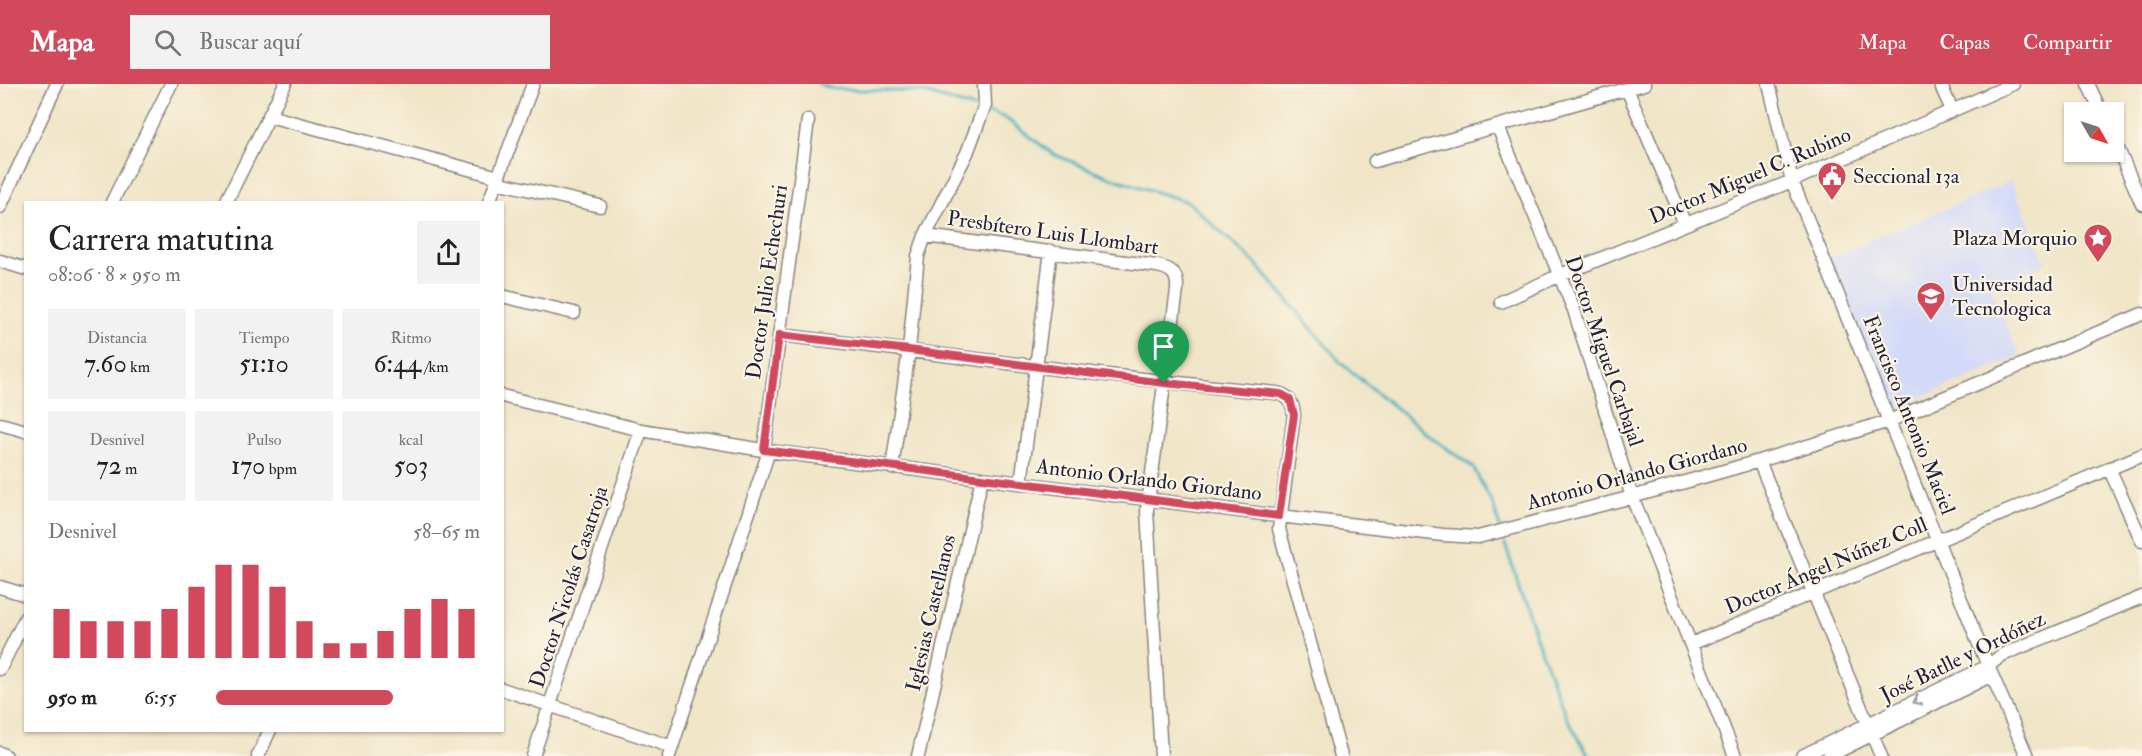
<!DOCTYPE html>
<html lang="es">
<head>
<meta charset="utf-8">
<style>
  body { margin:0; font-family:"IM FELL Double Pica",serif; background:#f2f2f2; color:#222; height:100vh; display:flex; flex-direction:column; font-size:22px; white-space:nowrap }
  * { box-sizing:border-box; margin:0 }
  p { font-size:20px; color:#767676 }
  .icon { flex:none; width:33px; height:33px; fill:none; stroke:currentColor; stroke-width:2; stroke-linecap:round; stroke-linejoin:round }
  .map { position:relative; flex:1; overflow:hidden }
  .drawer { position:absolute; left:24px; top:117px; width:480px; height:531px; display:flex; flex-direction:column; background:#fff; border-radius:0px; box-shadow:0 2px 4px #0004 }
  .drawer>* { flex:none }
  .needle { width:39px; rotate:129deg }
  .fabs { position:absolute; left:2064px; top:18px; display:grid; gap:12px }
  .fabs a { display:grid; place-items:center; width:60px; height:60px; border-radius:0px; background:#fff; box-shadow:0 2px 4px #0004; font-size:30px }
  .pin { position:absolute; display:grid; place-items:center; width:51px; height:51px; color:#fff; margin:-62px -26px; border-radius:50% 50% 50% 0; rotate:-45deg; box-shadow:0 0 6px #0007 }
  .pin .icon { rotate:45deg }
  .round { display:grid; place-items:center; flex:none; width:63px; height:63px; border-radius:0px; background:#f2f2f2 }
  .overview { display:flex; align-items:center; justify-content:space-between; height:102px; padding:0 24px }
  h1 { font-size:33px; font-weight:600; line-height:45px }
  .metrics { display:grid; grid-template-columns:repeat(3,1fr); gap:9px; height:102px; padding:6px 24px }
  .metrics div { display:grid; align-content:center; border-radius:0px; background:#f2f2f2; text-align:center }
  .metrics b { font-size:26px; font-weight:600 }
  .metrics small { font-size:16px; font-weight:400 }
  .metrics p { font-size:16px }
  .chart { height:168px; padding:12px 24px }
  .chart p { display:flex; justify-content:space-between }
  .chart svg { width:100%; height:108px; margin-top:6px; stroke:#d1495b; stroke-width:6 }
  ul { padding:0 24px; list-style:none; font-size:20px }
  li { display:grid; grid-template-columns:96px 72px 1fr; align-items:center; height:45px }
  li i { height:15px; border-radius:8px; background:#d1495b }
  header { display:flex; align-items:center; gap:36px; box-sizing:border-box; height:84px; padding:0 30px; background:#d1495b; color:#fff }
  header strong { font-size:28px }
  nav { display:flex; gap:33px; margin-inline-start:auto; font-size:21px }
  .search { width:420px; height:54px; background:#f2f2f2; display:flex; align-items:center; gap:15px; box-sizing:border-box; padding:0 21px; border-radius:0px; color:#767676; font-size:22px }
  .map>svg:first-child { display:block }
</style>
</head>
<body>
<header>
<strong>Mapa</strong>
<div class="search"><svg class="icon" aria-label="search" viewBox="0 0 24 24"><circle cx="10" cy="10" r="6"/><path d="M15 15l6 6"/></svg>Buscar aquí</div>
<nav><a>Mapa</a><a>Capas</a><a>Compartir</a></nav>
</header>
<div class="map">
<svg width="2142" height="672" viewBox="0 0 2142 672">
  <rect width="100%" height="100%" fill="#fcf5e5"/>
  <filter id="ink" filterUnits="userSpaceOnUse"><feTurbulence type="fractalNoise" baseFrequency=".0167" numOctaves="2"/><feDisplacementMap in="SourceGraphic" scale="12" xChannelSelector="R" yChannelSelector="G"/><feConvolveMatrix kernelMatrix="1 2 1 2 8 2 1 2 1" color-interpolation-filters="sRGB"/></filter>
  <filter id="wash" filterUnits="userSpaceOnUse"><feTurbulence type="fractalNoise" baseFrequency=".008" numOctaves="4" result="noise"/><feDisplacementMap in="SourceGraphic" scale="24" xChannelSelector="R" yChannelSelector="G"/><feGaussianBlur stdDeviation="1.35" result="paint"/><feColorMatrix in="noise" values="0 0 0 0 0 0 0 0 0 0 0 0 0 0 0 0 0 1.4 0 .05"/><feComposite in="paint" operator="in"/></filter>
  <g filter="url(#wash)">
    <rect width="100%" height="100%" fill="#f0e5c7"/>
    <path fill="#d2d9f9" d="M2011,97L2046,180L1991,204L2020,272L1893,325L1830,174Z"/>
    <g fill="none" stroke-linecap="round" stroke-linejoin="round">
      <path stroke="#42b0bf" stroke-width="3" d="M818,0L834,5L921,8L981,26
        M987,28L1004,33L1053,70L1109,93L1188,118L1257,181L1341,279L1431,353L1473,383L1493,421L1500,443
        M1505,460L1538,559L1566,632L1589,672"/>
    </g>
  </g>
  <g filter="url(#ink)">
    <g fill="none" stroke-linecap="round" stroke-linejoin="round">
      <g stroke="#898481" stroke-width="15">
        <path id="minor" d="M1769,0L1792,97L1988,582L2027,672
          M1940,0L1952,26
          M2088,0L2101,28
          M1627,5L1685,140
          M269,32L499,93
          M1498,43L1574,226L1632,413L1735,672
          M2114,56L2142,120
          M1375,77L1644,0
          M496,98L600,122
          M112,118L171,0
          M226,118L285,0
          M489,118L533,0
          M0,123L57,0
          M925,152L1157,182C1172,185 1178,190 1177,206L1147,426L1161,672
          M0,177L26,185
          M502,212L574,229
          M1501,218L1558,192L1792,97L2013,0
          M779,251C945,270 1110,294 1276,309C1289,311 1293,319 1294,331L1279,445L1341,672
          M502,312L641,346L769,367L1279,432L1443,451L1478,453L1632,413L1759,377L1889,337L2142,230
          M0,340L26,347
          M764,366L808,36
          M1759,377L1881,672
          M892,384L909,266L918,172L925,152L967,69L985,21L984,0
          M2109,384L2142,457
          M1021,399L1051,167
          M0,503L26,511
          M1691,560L2142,371
          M0,585L26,533
          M502,605L672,663
          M0,669L6,672
          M258,672L270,646
          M533,672L641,346
          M669,672L769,367
          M918,672L982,394
          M1802,672L1988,582L2002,571L2142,513
          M1829,672L1992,591"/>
      </g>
      <use href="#minor" stroke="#fff" stroke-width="12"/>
    </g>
    <defs><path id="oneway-chevron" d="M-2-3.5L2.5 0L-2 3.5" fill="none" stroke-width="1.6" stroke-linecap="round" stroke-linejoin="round" transform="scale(1.5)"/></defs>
    <use stroke="#9c9ca7" href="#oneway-chevron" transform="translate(1917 617) rotate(154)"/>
  </g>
  <g fill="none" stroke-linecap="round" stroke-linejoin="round" filter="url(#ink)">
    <g stroke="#fff" stroke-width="12">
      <path id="route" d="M779,251L909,266L1164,299L1281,310L1290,315L1294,331L1279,432L764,366Z"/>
    </g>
    <use href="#route" stroke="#d1495b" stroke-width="8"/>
  </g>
  <defs>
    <g id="civic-pin" transform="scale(1.5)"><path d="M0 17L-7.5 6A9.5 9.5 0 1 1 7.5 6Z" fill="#d1495b" stroke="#fcf5e5"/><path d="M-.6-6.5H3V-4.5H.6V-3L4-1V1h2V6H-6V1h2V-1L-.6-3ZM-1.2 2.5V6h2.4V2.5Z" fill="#fff"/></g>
    <g id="sight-pin" transform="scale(1.5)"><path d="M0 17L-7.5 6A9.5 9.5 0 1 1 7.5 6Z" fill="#d1495b" stroke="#fcf5e5"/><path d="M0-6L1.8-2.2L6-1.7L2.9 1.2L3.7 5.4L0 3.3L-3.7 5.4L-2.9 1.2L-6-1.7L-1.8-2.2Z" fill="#fff"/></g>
    <g id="university-pin" transform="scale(1.5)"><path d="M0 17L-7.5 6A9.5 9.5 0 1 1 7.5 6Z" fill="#d1495b" stroke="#fcf5e5"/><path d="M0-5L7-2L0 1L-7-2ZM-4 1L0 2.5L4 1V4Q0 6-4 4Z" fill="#fff"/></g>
  </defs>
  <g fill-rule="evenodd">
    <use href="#civic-pin" x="1832" y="92"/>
    <use href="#sight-pin" x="2098" y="154"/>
    <use href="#university-pin" x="1931" y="212"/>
  </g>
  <g text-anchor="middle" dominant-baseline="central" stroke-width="4.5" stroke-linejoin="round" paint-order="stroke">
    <g font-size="21" fill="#22223b" stroke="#fcf5e5">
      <text transform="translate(1750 92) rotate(-23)">Doctor Miguel C. Rubino</text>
      <text transform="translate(1053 149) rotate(8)">Presbítero Luis Llombart</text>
      <text transform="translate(767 198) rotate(-82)">Doctor Julio Echechuri</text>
      <text transform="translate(1604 267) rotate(71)">Doctor Miguel Carbajal</text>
      <text transform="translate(1909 331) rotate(68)">Francisco Antonio Maciel</text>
      <text transform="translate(1637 390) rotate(-15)">Antonio Orlando Giordano</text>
      <text transform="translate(1149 396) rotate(7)">Antonio Orlando Giordano</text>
      <text transform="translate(1826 482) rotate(-23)">Doctor Ángel Núñez Coll</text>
      <text transform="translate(569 503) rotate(-72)">Doctor Nicolás Casatroja</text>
      <text transform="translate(931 529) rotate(-77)">Iglesias Castellanos</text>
      <text transform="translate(1963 573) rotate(-26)">José Batlle y Ordóñez</text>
    </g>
    <g font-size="21" fill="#22223b" stroke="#fcf5e5" text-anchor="start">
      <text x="1853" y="92">Seccional 13a</text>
      <text x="2077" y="154" text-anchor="end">Plaza Morquio</text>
      <text x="1952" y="200">Universidad<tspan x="1952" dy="24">Tecnologica</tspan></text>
    </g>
  </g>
</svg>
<div class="fabs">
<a><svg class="needle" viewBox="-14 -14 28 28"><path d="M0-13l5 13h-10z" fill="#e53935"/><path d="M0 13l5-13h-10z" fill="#767676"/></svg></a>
</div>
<div class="pin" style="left:1164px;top:299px;background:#1e9e55"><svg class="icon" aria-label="arrive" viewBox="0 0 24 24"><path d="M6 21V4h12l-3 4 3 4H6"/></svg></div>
<section class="drawer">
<div class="overview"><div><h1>Carrera matutina</h1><p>08:06 · 8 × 950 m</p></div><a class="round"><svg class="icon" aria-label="share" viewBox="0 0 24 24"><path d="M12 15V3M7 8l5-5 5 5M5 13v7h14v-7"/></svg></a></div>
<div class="metrics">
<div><p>Distancia</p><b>7.60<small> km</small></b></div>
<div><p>Tiempo</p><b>51:10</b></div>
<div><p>Ritmo</p><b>6:44<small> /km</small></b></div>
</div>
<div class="metrics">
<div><p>Desnivel</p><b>72<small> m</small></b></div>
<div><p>Pulso</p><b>170<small> bpm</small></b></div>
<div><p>kcal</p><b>503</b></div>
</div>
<div class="chart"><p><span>Desnivel</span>58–65 m</p>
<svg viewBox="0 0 160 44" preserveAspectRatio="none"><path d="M5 44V24M15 44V29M25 44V29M35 44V29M45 44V24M55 44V15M65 44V6M75 44V6M85 44V15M95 44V29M105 44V38M115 44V38M125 44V33M135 44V24M145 44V20M155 44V24"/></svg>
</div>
<ul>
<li><b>950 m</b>6:55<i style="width:67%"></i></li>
</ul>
</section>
</div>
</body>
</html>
